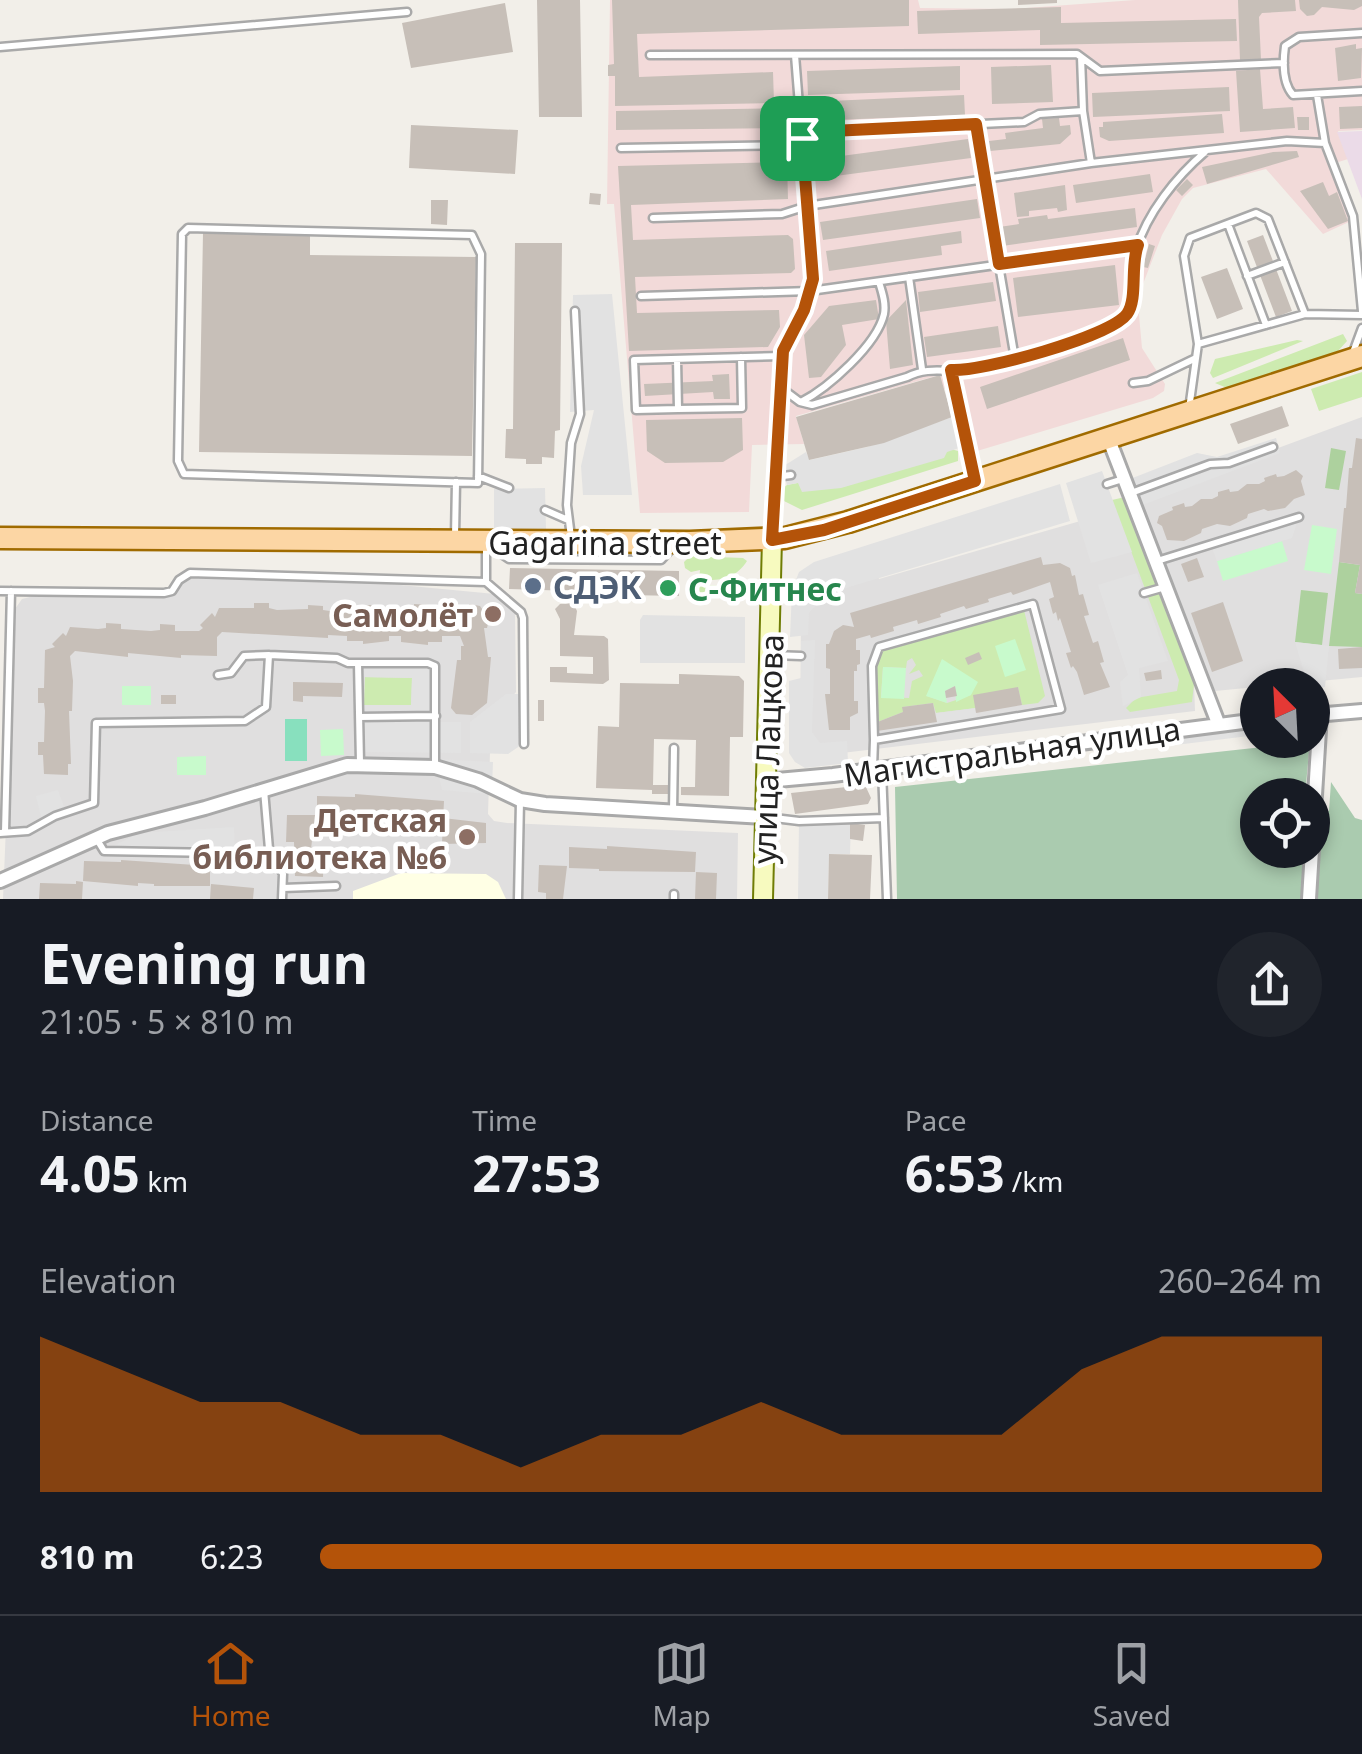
<!DOCTYPE html>
<html lang="en">
<head>
<meta charset="utf-8">
<style>
  body { margin:0; font-family:"Noto Sans",sans-serif; background:#20242c; color:#f1f3f6; height:100vh; display:flex; flex-direction:column; font-size:38px; white-space:nowrap }
  * { box-sizing:border-box; margin:0 }
  p { font-size:32px; color:#9ea1a6 }
  .icon { flex:none; width:55px; height:55px; fill:none; stroke:currentColor; stroke-width:2; stroke-linecap:round; stroke-linejoin:round }
  .map { position:relative; height:899px; overflow:hidden }
  .details { display:flex; flex-direction:column; background:#171b24; flex:1 }
  .details>* { flex:none }
  .needle { width:65px; rotate:336deg }
  .fabs { position:absolute; left:1240px; top:668px; display:grid; gap:20px }
  .fabs a { display:grid; place-items:center; width:90px; height:90px; border-radius:50%; background:#171b24; box-shadow:0 5px 15px #0003; font-size:50px }
  .pin { position:absolute; display:grid; place-items:center; width:85px; height:85px; color:#fff; margin:-42px; border-radius:20px; box-shadow:0 5px 15px #0006 }
  .round { display:grid; place-items:center; flex:none; width:105px; height:105px; border-radius:52px; background:#20242c }
  .headline { display:flex; align-items:center; justify-content:space-between; height:170px; padding:0 40px }
  h1 { font-size:55px; font-weight:700; line-height:75px }
  .figures { display:grid; grid-template-columns:repeat(3,1fr); gap:15px; height:170px; padding:10px 40px }
  .figures div { display:grid; align-content:center }
  .figures b { font-size:50px; font-weight:700 }
  .figures small { font-size:28px; font-weight:400 }
  .figures p { font-size:28px }
  .chart { height:280px; padding:20px 40px }
  .chart p { display:flex; justify-content:space-between }
  .chart svg { width:100%; height:180px; margin-top:10px; fill:#b45309; opacity:.7 }
  ul { padding:0 40px; list-style:none; font-size:32px }
  li { display:grid; grid-template-columns:160px 120px 1fr; align-items:center; height:75px }
  li i { height:25px; border-radius:12px; background:#b45309 }
  .dock { display:flex; justify-content:space-around; align-items:center; height:140px; border-top:2px solid #363941; background:#171b24; font-size:28px; color:#9ea1a6 }
  .dock a { display:grid; justify-items:center; gap:5px }
  .dock .current { color:#b45309 }
  .map>svg:first-child { display:block }
</style>
</head>
<body>
<div class="map">
<svg width="1362" height="899" viewBox="0 0 1362 899">
  <rect width="100%" height="100%" fill="#f2efe9"/>
  <path fill="#e0dfdf" d="M1362,417V677L1215,691L1138,500Z
    M1129,507L1194,684L1195,711L800,758L801,610L874,560L879,579Z
    M186,578L337,579L495,594L515,614L516,692L491,722L488,814L494,821L507,823L738,833L737,899H3L15,609L22,599L34,596H171Z"/>
  <path fill="#f2dad9" d="M610,0H918L920,8L1012,9L1135,0H1362V130L1338,131L1348,159L1329,165L1351,221L1323,234L1266,169L1193,188L1182,199L1162,235L1143,284L1139,315L1142,348L1165,384L1164,391L1153,398L977,451L963,383L944,389L939,375L796,416L804,444L752,445L749,512L640,513L614,204H607Z"/>
  <path fill="#ebdbe8" d="M1362,131V199L1337,132Z"/>
  <path fill="#ffffe5" d="M401,873L486,874L498,882L506,899H353V891Z"/>
  <path fill="#cdebb0" fill-rule="evenodd" d="M1343,334L1347,341L1338,351L1227,388L1215,383Z
    M1297,340L1303,341L1213,378L1210,373L1215,359Z
    M1362,372V397L1319,411L1311,389Z
    M951,449L958,451V461L802,510L784,501L778,492L787,485L943,454Z
    M1125,497L1194,684L1192,702L1130,712L1126,708L1136,698L1177,691L1179,680L1112,500Z
    M690,556L743,558L747,561C736,579 718,581 699,580L700,570L691,572L685,568L684,562Z
    M691,585L731,586L737,592L730,598H693L687,591Z
    M1023,606L1045,696L1038,703L1022,705L1018,687L976,708L936,713L933,703L903,707V712L875,723L872,666L879,647ZM912,658L916,665L909,674L919,670L923,676L912,681L909,698L881,697L883,667L906,668L907,661ZM942,660L971,695L947,703L927,696Z
    M365,677L412,678L411,705H364Z"/>
  <path fill="#add19e" d="M1331,448L1346,451L1339,490L1325,488Z
    M1339,562L1360,565L1355,593L1362,594V647L1329,646Z
    M1301,590L1328,593L1322,645L1295,642Z"/>
  <path fill="#aacbaf" d="M1310,742L1305,795H1258V850H1312L1313,811H1329L1331,782L1355,818L1362,820V899H897L895,787Z"/>
  <path fill="#c8facc" d="M1312,525L1337,529L1331,574L1304,570Z
    M1282,541L1288,561L1223,581L1217,561Z
    M1015,639L1026,670L1005,677L995,646Z
    M942,659L978,682L971,695L956,702L955,686L945,691L947,703L926,696Z
    M883,667L906,668L904,699L881,698Z
    M122,686H151V705H122Z
    M343,729L344,755L321,756L320,730Z
    M206,756V775H177V757Z"/>
  <path fill="#88e0be" d="M285,719H307V761H285Z"/>
  <path fill="#e2e2e2" d="M612,294L632,495H583L581,466L594,410L570,412L573,295Z
    M952,417L962,447L947,452L944,458L841,488L802,492L798,483L787,485L782,467L806,452L810,460L867,447Z
    M1276,438L1280,453L1140,506L1130,479L1197,453L1217,457Z
    M1102,471L1132,552L1091,563L1066,483Z
    M1060,484L1070,521L826,594L809,613L808,635L790,637L792,590L799,572L814,562Z
    M545,488L546,529H494V489Z
    M1299,517L1292,538L1217,561L1211,545Z
    M1137,573L1168,661L1139,668L1141,697L1123,706L1120,682L1128,675L1098,585Z
    M643,615L745,617V663H640V620Z
    M815,640L812,732L820,743L847,741L848,763L805,768L795,762L789,753V681L801,678V641Z
    M1295,642L1329,646L1325,687L1313,689L1312,685H1308Z
    M358,663L435,666L437,722H461V753L359,752V705H411L412,678L358,677Z
    M506,694H524V743L508,754L470,753V722Z
    M976,708L978,726L938,732L936,713Z
    M1257,727V735L1151,748L1150,740Z
    M435,759L493,762L492,787L487,794L442,790Z
    M58,790L66,812L43,825L36,796Z
    M799,821H851L850,854H829L828,899H798Z
    M234,827L235,860L98,854L139,833Z"/>
  <path fill="#c7bfb8" d="M537,0H580L582,117H539Z
    M612,0H909V26L637,34L639,77L773,72L774,103L615,106V76H608V65L614,64Z
    M1018,0H1057V3L1018,5Z
    M1238,0H1295L1296,11L1262,13L1259,17L1261,60L1240,61Z
    M1299,0H1362V6L1354,10L1322,7L1314,15L1307,16L1300,9Z
    M505,3L513,52L411,68L402,23Z
    M1061,7V23L1236,19L1237,41L1040,45V30L918,34L917,11Z
    M1356,44V49L1362,48L1361,78L1338,81L1335,48Z
    M1051,65L1053,102L992,104L991,67Z
    M960,66V90L808,95L807,71Z
    M1260,69L1263,109L1293,107L1295,128L1240,132L1236,71Z
    M1229,87L1230,111L1093,117L1092,93Z
    M964,95L965,115L807,121V102Z
    M1362,106V128L1340,129L1339,107Z
    M788,108V128L616,130V111Z
    M1222,114L1224,133L1109,141L1100,137L1099,127H1103V122Z
    M1297,117H1309V130H1298Z
    M1059,118L1060,126L1070,125L1071,134L1060,144L990,151L989,141L1006,139L1005,133L1043,128L1042,119Z
    M411,125L518,130L515,174L409,168Z
    M968,139L971,158L813,179L810,151L818,149L819,159Z
    M1297,151L1299,157L1207,184L1202,167L1273,152Z
    M787,162L788,199L631,205L633,240L788,235L793,239L795,269L791,273L635,277L637,313L779,310L780,327L768,347L629,351L618,166Z
    M1150,174L1153,192L1076,203L1073,185Z
    M1187,179L1193,185L1182,196L1176,190Z
    M1323,182L1329,196L1337,192L1348,221L1328,229L1300,191Z
    M1065,185L1067,210L1058,212L1057,208L1029,211V216L1017,217L1014,193Z
    M590,193L601,194L600,205L589,204Z
    M977,199L980,218L823,240L820,222Z
    M431,200H448L447,225L431,224Z
    M1135,208L1137,227L1002,246L999,227L1019,224L1018,219L1047,215L1048,219Z
    M961,231L962,243L941,246L942,255L829,271L826,251Z
    M203,233L310,235V255L476,257L472,456L199,452Z
    M1263,235L1292,311L1276,317L1247,241Z
    M515,243H562L560,430L555,431L554,458L542,457V464H526V459L505,458L506,429H513Z
    M1149,244L1155,246L1148,268L1143,267Z
    M1115,265L1119,305L1018,317L1013,278Z
    M1227,268L1243,309L1217,319L1201,277Z
    M993,282L996,301L920,312L918,292Z
    M876,300L879,319L842,325L846,345L821,377L809,378L804,335L829,306Z
    M906,300L913,365L890,369L886,321Z
    M998,326L1001,347L927,357L924,337Z
    M1123,338L1130,360L987,409L980,387Z
    M729,374L730,399H714L713,392L645,396L644,384L713,381L712,375Z
    M940,375L952,417L884,443L809,460L796,417Z
    M1282,406L1289,426L1238,444L1230,424Z
    M742,418L743,450L723,462L665,463L647,451L646,420Z
    M1356,438L1362,439V594L1355,593L1360,565L1339,562L1344,508H1346L1349,468H1352Z
    M1296,470L1303,476L1301,481L1305,495L1294,499L1285,508L1268,511L1264,509L1248,514L1247,518L1230,526L1217,524L1202,529L1201,533L1184,541L1167,540L1162,526L1157,523L1159,516L1173,510L1172,507L1184,503L1185,507L1192,506L1201,499H1212L1218,496V492L1229,489L1230,492L1238,491L1247,484H1259L1265,481L1264,478L1276,474L1277,477L1284,476Z
    M1041,557L1043,565L1060,563L1070,568L1072,576L1075,575L1079,595L1083,594L1089,615L1084,616L1093,643L1098,641L1104,662L1100,663L1110,687L1084,695L1077,672L1073,666L1071,668L1066,653L1071,652L1060,618L1058,621L1056,612L1053,614L1049,599L1054,597L1050,582L1013,595L1011,592L988,599L989,602L966,609L964,606L940,614L941,617L918,624L917,620L893,627L894,631L871,638L870,635L856,639V650H860V664L857,665V671H854V701H858V713L850,717V730H829L825,694H830V669L826,668V644H829L834,631L843,625L854,627L850,613Z
    M1197,558L1204,577L1188,582L1181,564Z
    M510,568L679,571V596L574,594V591L509,589Z
    M1223,602L1243,661L1212,672L1191,613Z
    M254,603H269V608L277,610L308,609V605L323,606V610L330,611H361V605H377V611H414V604L429,605V611H459L469,610V604L480,606L489,619L487,628H484L488,657H491L487,703L472,715L456,714L451,708L457,660H461V646H464L460,636H442V642H428V645L401,642V636H389V641L363,644V641H347V636L328,635V638L222,632L217,637V656L181,655V658L128,653V657L75,651L70,656L73,681L72,711H69L71,764H68V775L44,774L43,755H38V742H44L45,711L44,703H38V688H44L45,650L55,647L52,644L63,633L66,636L70,627L98,629L106,628V623L121,624V629L151,631L160,630V624L175,625V631H199L203,628L200,625L212,613L215,617L219,608H254Z
    M573,603L577,611L574,635L604,636L608,639L609,680L603,684L550,682V667H567V673L593,674V657L560,656V619L555,609L560,604Z
    M1362,647V668L1339,669L1338,649Z
    M979,652L982,659L968,665L965,658Z
    M1161,670L1162,679L1146,681L1144,673Z
    M679,674L739,676L744,681L743,737H730L729,796L681,795V787H695L696,740L654,739L653,785H669V794H652V790L596,788L598,726L619,727L620,683L679,684Z
    M293,682L343,683L342,697L303,696V702L293,701Z
    M955,686L957,696L946,698L945,691Z
    M1018,687L1022,705L976,713L973,695Z
    M161,695H176V704H161Z
    M538,700H544V721H538Z
    M933,703L937,722L877,731L875,723L903,712L902,707Z
    M865,785L871,798L868,804L795,814L791,793Z
    M355,794L444,801L443,821L347,820V817L317,816V796L355,797Z
    M287,815H315L311,849H324L323,877L295,876L294,842H286Z
    M443,818L486,823V843L442,844Z
    M850,823L865,825L863,841L850,839Z
    M607,846L696,852L695,872L599,871V869L569,868V847L607,849Z
    M829,854L872,855L870,899H828Z
    M121,860L210,866V886H154V884L138,883V886L83,881L84,861L121,862Z
    M539,865L567,866L563,899H546V893L538,892Z
    M696,872L717,873L716,899H695Z
    M76,881L83,882L82,899H39L40,883L76,884Z
    M211,884L254,888L253,899H210Z"/>
  <g fill="none" stroke-linecap="round" stroke-linejoin="round">
    <g stroke="#a9a9a9" stroke-width="11">
      <path id="lane" d="M1362,33L1299,37L1285,46C1283,61 1282,83 1293,95L1362,91
        M0,47L407,12
        M650,55L1077,54L1100,71L1284,63
        M1081,57L1083,111
        M1317,95L1325,143L1353,216L1362,311
        M975,124L1015,359
        M621,148L787,145L798,144L811,132L1024,122L1039,114L1083,111L1091,163
        M653,218L782,214L807,206L795,55
        M1228,224L1266,325
        M188,228L472,235L481,254L478,483L184,474L178,461L182,234Z
        M1247,276L1285,262
        M909,277L922,369
        M641,296L810,291L1138,245
        M1198,344L1305,314
        M1352,355L1362,328
        M677,359L678,409L742,408L741,357
        M951,370L975,480
        M1133,383L1148,381L1196,358
        M780,387L800,402L812,405L907,377C930,365 950,374 974,370C1003,365 1107,336 1124,317C1139,300 1129,271 1136,250C1147,213 1176,177 1205,152
        M801,402C828,388 877,345 884,314C886,303 882,292 879,282
        M678,409L636,410L634,360L782,356
        M1189,409L1198,344L1184,256L1190,238L1256,213L1268,219L1305,314L1362,315
        M478,476L509,488
        M775,477L791,475
        M1107,484L1123,479
        M1131,493L1210,464L1229,463L1273,447
        M545,510L568,520
        M772,535L783,351L804,310L813,279L807,206L1091,163L1287,141L1325,143
        M455,536L456,482
        M571,537L567,505L571,443L580,414L575,311
        M494,549L509,559L661,560L673,547
        M1157,561L1299,517
        M486,582V543
        M0,591L164,593L172,591L179,580L190,573L486,582L521,612L523,618L524,744
        M1144,593L1165,587
        M269,655L337,658L348,663H428L435,666V767
        M772,655L801,656
        M358,663L360,763
        M359,717L436,716
        M873,769L874,740L1061,709L1033,604L879,647L872,666L874,740
        M882,770L887,899
        M264,790L269,849L283,874L282,899
        M673,811L674,748
        M766,817L799,821L884,818
        M5,832L11,591
        M0,833L28,831L55,816L94,803L96,723L245,721L266,707L269,655L244,656L231,673L218,675
        M96,838L104,851L217,853
        M283,888L336,886
        M518,899L520,801
        M674,899V894"/>
    </g>
    <g stroke="#a9a9a9" stroke-width="18">
      <path id="street" d="M1108,437L1218,723
        M1315,715L1362,711
        M766,781L833,775L1258,720
        M1312,844L1320,714
        M0,881L108,833L205,808L347,765L435,767L478,780L520,800L545,804L764,817
        M1309,899L1312,850"/>
    </g>
    <g stroke="#707d05" stroke-width="22">
      <path id="secondary" d="M763,899L772,539"/>
    </g>
    <g stroke="#a06b00" stroke-width="25">
      <path id="primary" d="M0,538L690,542L785,538L848,522L1362,356"/>
    </g>
    <use href="#lane" stroke="#fff" stroke-width="6"/>
    <use href="#street" stroke="#fff" stroke-width="12"/>
    <use href="#secondary" stroke="#f7fabf" stroke-width="18"/>
    <use href="#primary" stroke="#fcd6a4" stroke-width="20"/>
  </g>
  <g fill="none" stroke-linecap="round" stroke-linejoin="round">
    <g stroke="#fff" stroke-width="20">
      <path id="route" d="M976,124L999,264L1138,245C1130,265 1138,299 1127,314C1110,337 981,372 951,370L975,481L824,530L772,540L783,351L804,310L813,279L802,138L811,132Z"/>
    </g>
    <use href="#route" stroke="#b45309" stroke-width="12"/>
  </g>
  <circle fill="#5c6f8a" stroke="#fff" stroke-width="4" cx="533" cy="586" r="10"/>
  <circle fill="#2e9e5b" stroke="#fff" stroke-width="4" cx="668" cy="588" r="10"/>
  <g fill="#8d6e63" stroke="#fff" stroke-width="4">
    <circle cx="493" cy="614" r="10"/>
    <circle cx="467" cy="837" r="10"/>
  </g>
  <g text-anchor="middle" dominant-baseline="central" stroke-width="9" stroke-linejoin="round" paint-order="stroke">
    <g font-size="32" fill="#222" stroke="#fff">
      <text x="605" y="542">Gagarina street</text>
      <text transform="translate(767 749) rotate(-88)">улица Лацкова</text>
      <text transform="translate(1012 751) rotate(-8)">Магистральная улица</text>
    </g>
    <g font-size="32" font-weight="bold" fill="#4e5e75" stroke="#fff" text-anchor="start">
      <text x="553" y="586">СДЭК</text>
    </g>
    <g font-size="32" font-weight="bold" fill="#27864d" stroke="#fff" text-anchor="start">
      <text x="688" y="588">С-Фитнес</text>
    </g>
    <g font-size="32" font-weight="bold" fill="#785e54" stroke="#fff" text-anchor="end">
      <text x="473" y="614">Самолёт</text>
      <text x="447" y="819">Детская<tspan x="447" dy="37">библиотека №6</tspan></text>
    </g>
  </g>
</svg>
<div class="fabs">
<a><svg class="needle" viewBox="-14 -14 28 28"><path d="M0-13l5 13h-10z" fill="#e53935"/><path d="M0 13l5-13h-10z" fill="#9ea1a6"/></svg></a>
<a><svg class="icon" aria-label="locate" viewBox="0 0 24 24"><circle cx="12" cy="12" r="6"/><path d="M12 2v4M12 18v4M2 12h4M18 12h4"/></svg></a>
</div>
<div class="pin" style="left:802px;top:138px;background:#1e9e55"><svg class="icon" aria-label="arrive" viewBox="0 0 24 24"><path d="M6 21V4h12l-3 4 3 4H6"/></svg></div>
</div>
<section class="details">
<div class="headline"><div><h1>Evening run</h1><p>21:05 · 5 × 810 m</p></div><a class="round"><svg class="icon" aria-label="share" viewBox="0 0 24 24"><path d="M12 15V3M7 8l5-5 5 5M5 13v7h14v-7"/></svg></a></div>
<div class="figures">
<div><p>Distance</p><b>4.05<small> km</small></b></div>
<div><p>Time</p><b>27:53</b></div>
<div><p>Pace</p><b>6:53<small> /km</small></b></div>
</div>
<div class="chart"><p><span>Elevation</span>260–264 m</p>
<svg viewBox="0 0 160 44" preserveAspectRatio="none"><path d="M0 44V6L10 14L20 22L30 22L40 30L50 30L60 38L70 30L80 30L90 22L100 30L110 30L120 30L130 14L140 6L150 6L160 6V44z"/></svg>
</div>
<ul>
<li><b>810 m</b>6:23<i style="width:100%"></i></li>
</ul>
</section>
<nav class="dock">
<a class="current"><svg class="icon" aria-label="home" viewBox="0 0 24 24"><path d="M3 11l9-7 9 7M6 9v11h12V9"/></svg>Home</a>
<a><svg class="icon" aria-label="map" viewBox="0 0 24 24"><path d="M3 6l6-2 6 2 6-2v14l-6 2-6-2-6 2zM9 4v14M15 6v14"/></svg>Map</a>
<a><svg class="icon" aria-label="saved" viewBox="0 0 24 24"><path d="M7 4h10v16l-5-4-5 4z"/></svg>Saved</a>
</nav>
</body>
</html>
